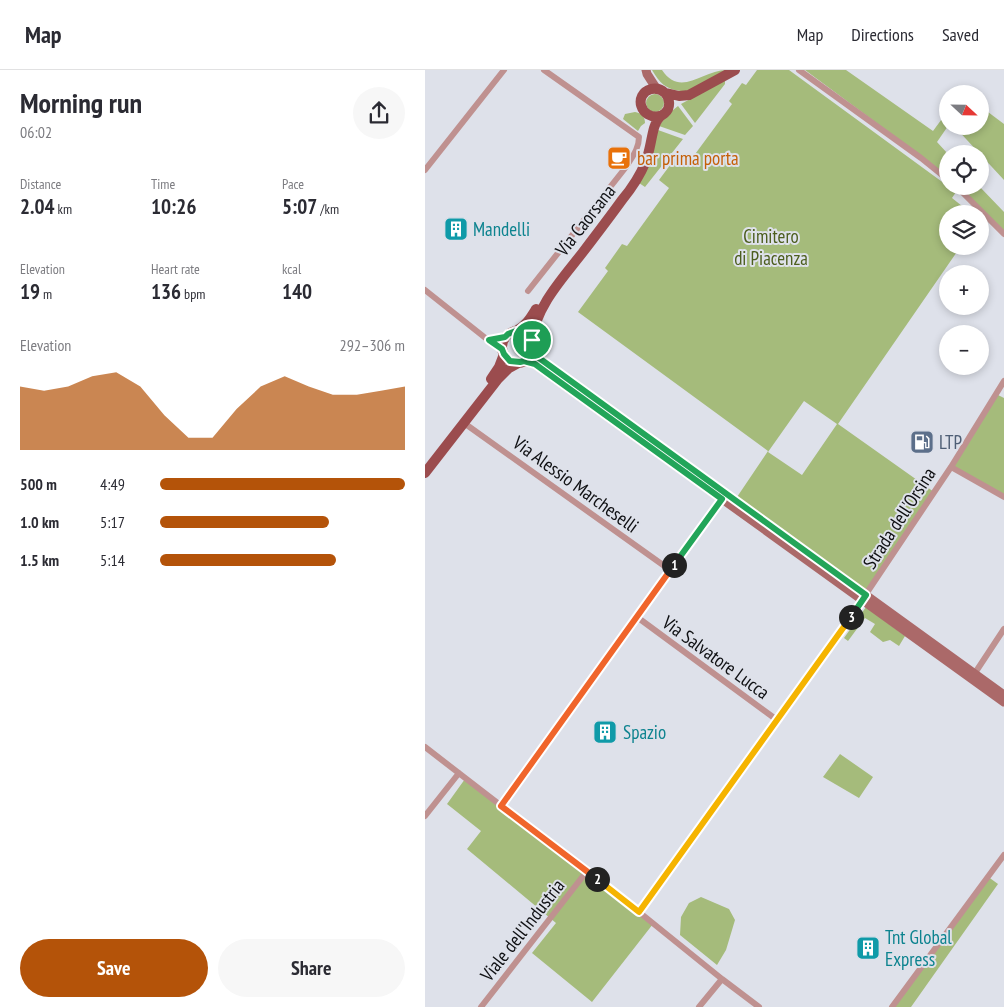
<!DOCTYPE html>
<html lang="en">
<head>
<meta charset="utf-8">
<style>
  body { margin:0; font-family:"PT Sans Narrow",sans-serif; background:#f7f7f7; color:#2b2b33; height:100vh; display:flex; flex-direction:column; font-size:19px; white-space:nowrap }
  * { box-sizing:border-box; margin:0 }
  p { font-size:16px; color:#7c7c81 }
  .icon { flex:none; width:28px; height:28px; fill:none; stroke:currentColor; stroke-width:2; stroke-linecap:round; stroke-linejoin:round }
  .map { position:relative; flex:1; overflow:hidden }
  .details { display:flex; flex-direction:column; background:#fff; width:425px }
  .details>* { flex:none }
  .needle { width:32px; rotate:112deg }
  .buttons { position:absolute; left:514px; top:15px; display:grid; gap:10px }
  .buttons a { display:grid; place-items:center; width:50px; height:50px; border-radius:50%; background:#fff; box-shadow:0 2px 8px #0003; font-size:25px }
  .pin { position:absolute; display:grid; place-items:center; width:42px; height:42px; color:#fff; margin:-21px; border:2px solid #fff; border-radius:50%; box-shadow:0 1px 5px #0007 }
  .km { position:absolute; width:25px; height:25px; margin:-12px; border-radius:50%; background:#222; color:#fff; font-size:14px; line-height:25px; text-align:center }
  .round { display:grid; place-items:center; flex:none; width:52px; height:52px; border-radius:26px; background:#f7f7f7 }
  .headline { display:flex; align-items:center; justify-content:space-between; height:85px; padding:0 20px }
  h1 { font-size:28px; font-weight:700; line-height:38px }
  .figures { display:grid; grid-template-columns:repeat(3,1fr); gap:8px; height:85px; padding:5px 20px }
  .figures div { display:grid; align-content:center }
  .figures b { font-size:21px; font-weight:700 }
  .figures small { font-size:14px; font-weight:400 }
  .figures p { font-size:14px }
  .chart { height:140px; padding:10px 20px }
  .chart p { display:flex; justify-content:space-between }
  .chart svg { width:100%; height:90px; margin-top:5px; fill:#b45309; opacity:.7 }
  .cta { display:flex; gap:10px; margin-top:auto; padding:10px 20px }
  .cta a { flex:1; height:58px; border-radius:30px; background:#b45309; color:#fff; font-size:20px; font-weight:700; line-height:58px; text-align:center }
  .cta a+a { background:#f7f7f7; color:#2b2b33 }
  ul { padding:0 20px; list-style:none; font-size:16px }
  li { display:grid; grid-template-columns:80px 60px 1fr; align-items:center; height:38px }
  li i { height:12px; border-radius:6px; background:#b45309 }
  header { display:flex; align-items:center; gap:30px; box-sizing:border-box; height:70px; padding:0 25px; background:#fff; border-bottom:1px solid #e1e1e2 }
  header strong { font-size:24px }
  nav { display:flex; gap:28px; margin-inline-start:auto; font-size:18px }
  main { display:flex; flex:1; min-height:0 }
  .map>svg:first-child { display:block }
</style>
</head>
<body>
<header>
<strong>Map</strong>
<nav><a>Map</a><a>Directions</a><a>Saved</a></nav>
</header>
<main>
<section class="details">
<div class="headline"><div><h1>Morning run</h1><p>06:02</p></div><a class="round"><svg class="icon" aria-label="share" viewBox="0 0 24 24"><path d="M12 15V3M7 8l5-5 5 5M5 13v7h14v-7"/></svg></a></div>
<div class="figures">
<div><p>Distance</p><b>2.04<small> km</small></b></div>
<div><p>Time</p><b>10:26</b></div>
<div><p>Pace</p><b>5:07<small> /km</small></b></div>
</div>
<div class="figures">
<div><p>Elevation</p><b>19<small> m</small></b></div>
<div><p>Heart rate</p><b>136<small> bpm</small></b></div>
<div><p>kcal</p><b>140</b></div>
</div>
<div class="chart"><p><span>Elevation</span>292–306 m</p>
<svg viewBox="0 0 160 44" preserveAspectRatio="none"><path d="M0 44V13L10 15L20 13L30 8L40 6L50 13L60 27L70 38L80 38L90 24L100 13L110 8L120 13L130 17L140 17L150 15L160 13V44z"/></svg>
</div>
<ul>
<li><b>500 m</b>4:49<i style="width:100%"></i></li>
<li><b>1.0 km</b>5:17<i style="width:69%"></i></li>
<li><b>1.5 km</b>5:14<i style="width:72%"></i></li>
</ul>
<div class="cta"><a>Save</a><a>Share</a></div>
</section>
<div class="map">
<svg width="579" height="937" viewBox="0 0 579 937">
  <rect width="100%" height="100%" fill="#dee1ea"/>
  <path fill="#a5bb7b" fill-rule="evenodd" d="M227,0H237C256,28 277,0 302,0L266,20L256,22V21C241,20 234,12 227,0Z
    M332,0H364L531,122L527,128L547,144H522V176H536L413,354L509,422L441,524L310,430L343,381L153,242L183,201L180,198L197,174L202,176L244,118L234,110L254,83L265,91L307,34L304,31L317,13L321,15ZM379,331L412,354L377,405L343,382Z
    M380,0H421L508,61L522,42L523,56L512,72L523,84L522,110L499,88Z
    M300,10V14L270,53L256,34Z
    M221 33a9 9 0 1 1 18 0a9 9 0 1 1-18 0Z
    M253,36L268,56L260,65L234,56L242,45Z
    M555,36L579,54V110L529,56H555Z
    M210,42C216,43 220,46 220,53L216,56L213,61L198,49L200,44Z
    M233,60L258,69L220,117L214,113Z
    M529,116H554L579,142V165Z
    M571,324L579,328V427L526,397Z
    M441,537L480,566L474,576L465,570L458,572L445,562L450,554L440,548L423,571L419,568Z
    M415,684L448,707L434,728L398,707Z
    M40,709L228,854L167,932L107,883L131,853L42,779L56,761L22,734Z
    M562,806L573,814L486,937H464Z
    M276,827L304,839L310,850L301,880L292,895L255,865L256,847L264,833Z"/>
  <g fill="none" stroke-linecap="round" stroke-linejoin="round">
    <path stroke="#bf9190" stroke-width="6" d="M374,0L496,88L522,109
      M0,100L79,0
      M531,116L579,164
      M0,220L68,274L77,279
      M103,221L201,97C207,87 214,79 214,67L119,0
      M64,270L80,267
      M39,353L245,500
      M526,397L579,427
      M212,547L352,650
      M548,606L579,559
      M0,677L214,842L297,909L334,937
      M76,736L299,426
      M0,746L34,703
      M214,842L437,530L526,397L579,311
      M56,937L162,801
      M274,937L297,909
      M467,937L579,785"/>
    <path stroke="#ab6969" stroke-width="9" d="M221,0L222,4L231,18
      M108,279L113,288L579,625
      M99,291L110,294L121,302L579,632"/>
    <path stroke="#9b4c4e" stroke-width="10" d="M241,23L254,26L264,25L310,0
      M91,261C101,256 106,247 111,239
      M77 277a16 16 0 1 1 32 0a16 16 0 1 1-32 0Z
      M107,270C111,236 138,208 158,182C171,165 184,148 197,130C207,118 215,106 221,91C225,80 226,69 229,58C230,55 232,50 234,48C235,46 238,45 240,43C246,38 245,28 240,23C236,19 231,18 226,19C208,24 215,50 235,46
      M66,309L74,297L79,284
      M0,403L73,309L84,298L95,292"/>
  </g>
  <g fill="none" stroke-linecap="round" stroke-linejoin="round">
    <g stroke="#fff" stroke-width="10">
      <path id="split-1" d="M107,270L101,263L91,261L83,264L80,267L64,270L77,279L79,284L85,291L95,292L99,291L110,294L121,302L297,429L249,495"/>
    </g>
    <g stroke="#fff" stroke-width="10">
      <path id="split-2" d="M172,809L76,736L249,495"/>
    </g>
    <g stroke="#fff" stroke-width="10">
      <path id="split-3" d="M172,809L214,842L426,547"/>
    </g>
    <g stroke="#fff" stroke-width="10">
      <path id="split-4" d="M107,270L108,279L114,288L441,525L426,547"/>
    </g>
    <use href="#split-1" stroke="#22a559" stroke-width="6"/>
    <use href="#split-2" stroke="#f0652b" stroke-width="6"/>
    <use href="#split-3" stroke="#f5b400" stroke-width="6"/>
    <use href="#split-4" stroke="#22a559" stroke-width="6"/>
  </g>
  <defs>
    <g id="cafe-square" transform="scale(1.25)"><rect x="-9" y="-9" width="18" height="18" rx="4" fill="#e8710a" stroke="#dee1ea"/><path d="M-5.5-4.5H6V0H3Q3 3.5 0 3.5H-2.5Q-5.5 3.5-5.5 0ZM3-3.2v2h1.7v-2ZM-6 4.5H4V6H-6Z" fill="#fff"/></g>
    <g id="building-square" transform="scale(1.25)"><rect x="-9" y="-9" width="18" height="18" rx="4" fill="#0f9aa8" stroke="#dee1ea"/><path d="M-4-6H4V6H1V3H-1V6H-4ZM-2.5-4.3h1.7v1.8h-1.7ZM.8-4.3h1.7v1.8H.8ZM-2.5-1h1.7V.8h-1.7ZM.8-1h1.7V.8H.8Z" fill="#fff"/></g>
    <g id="fuel-square" transform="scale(1.25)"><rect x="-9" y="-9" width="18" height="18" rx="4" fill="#5c6f8a" stroke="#dee1ea"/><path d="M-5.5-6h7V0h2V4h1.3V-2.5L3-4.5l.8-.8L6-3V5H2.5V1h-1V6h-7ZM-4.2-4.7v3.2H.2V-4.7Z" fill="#fff"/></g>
  </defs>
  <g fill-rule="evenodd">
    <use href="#cafe-square" x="194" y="88"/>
    <use href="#building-square" x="31" y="159"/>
    <use href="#fuel-square" x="497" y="372"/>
    <use href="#building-square" x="180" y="662"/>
    <use href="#building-square" x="443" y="878"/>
  </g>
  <g text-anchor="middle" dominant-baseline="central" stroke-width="4" stroke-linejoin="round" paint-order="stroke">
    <g font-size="19" fill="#c56008" stroke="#dee1ea" text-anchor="start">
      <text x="212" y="88">bar prima porta</text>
    </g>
    <g font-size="19" fill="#0f1013" stroke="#dee1ea">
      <text transform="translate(160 150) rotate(-52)">Via Caorsana</text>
      <text transform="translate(151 414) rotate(36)">Via Alessio Marcheselli</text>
      <text transform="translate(474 448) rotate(-57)">Strada dell'Orsina</text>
      <text transform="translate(291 587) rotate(36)">Via Salvatore Lucca</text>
      <text transform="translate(97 860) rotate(-52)">Viale dell'Industria</text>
    </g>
    <g font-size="19" fill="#0d838f" stroke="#dee1ea" text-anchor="start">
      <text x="48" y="159">Mandelli</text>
      <text x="198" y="662">Spazio</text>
      <text x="460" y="867">Tnt Global<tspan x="460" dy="22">Express</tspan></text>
    </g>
    <g font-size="19" fill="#4c5e1e" stroke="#dee1ea">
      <text x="346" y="166">Cimitero<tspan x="346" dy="22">di Piacenza</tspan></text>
    </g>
    <g font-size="19" fill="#4e5e75" stroke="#dee1ea" text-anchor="start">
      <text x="514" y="372">LTP</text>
    </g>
  </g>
</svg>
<div class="buttons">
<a><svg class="needle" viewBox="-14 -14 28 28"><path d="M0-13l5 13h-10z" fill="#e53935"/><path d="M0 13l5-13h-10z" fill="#7c7c81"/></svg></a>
<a><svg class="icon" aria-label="locate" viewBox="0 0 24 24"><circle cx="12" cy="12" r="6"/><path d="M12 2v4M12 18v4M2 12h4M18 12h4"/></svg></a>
<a><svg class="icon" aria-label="layers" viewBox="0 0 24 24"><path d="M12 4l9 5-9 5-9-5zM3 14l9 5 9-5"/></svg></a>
<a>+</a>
<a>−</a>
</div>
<div class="pin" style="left:107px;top:270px;background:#1e9e55"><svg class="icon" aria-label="arrive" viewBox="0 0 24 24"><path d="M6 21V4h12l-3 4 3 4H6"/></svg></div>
<b class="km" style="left:249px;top:495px">1</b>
<b class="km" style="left:172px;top:809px">2</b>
<b class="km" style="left:426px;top:547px">3</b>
</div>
</main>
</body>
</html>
